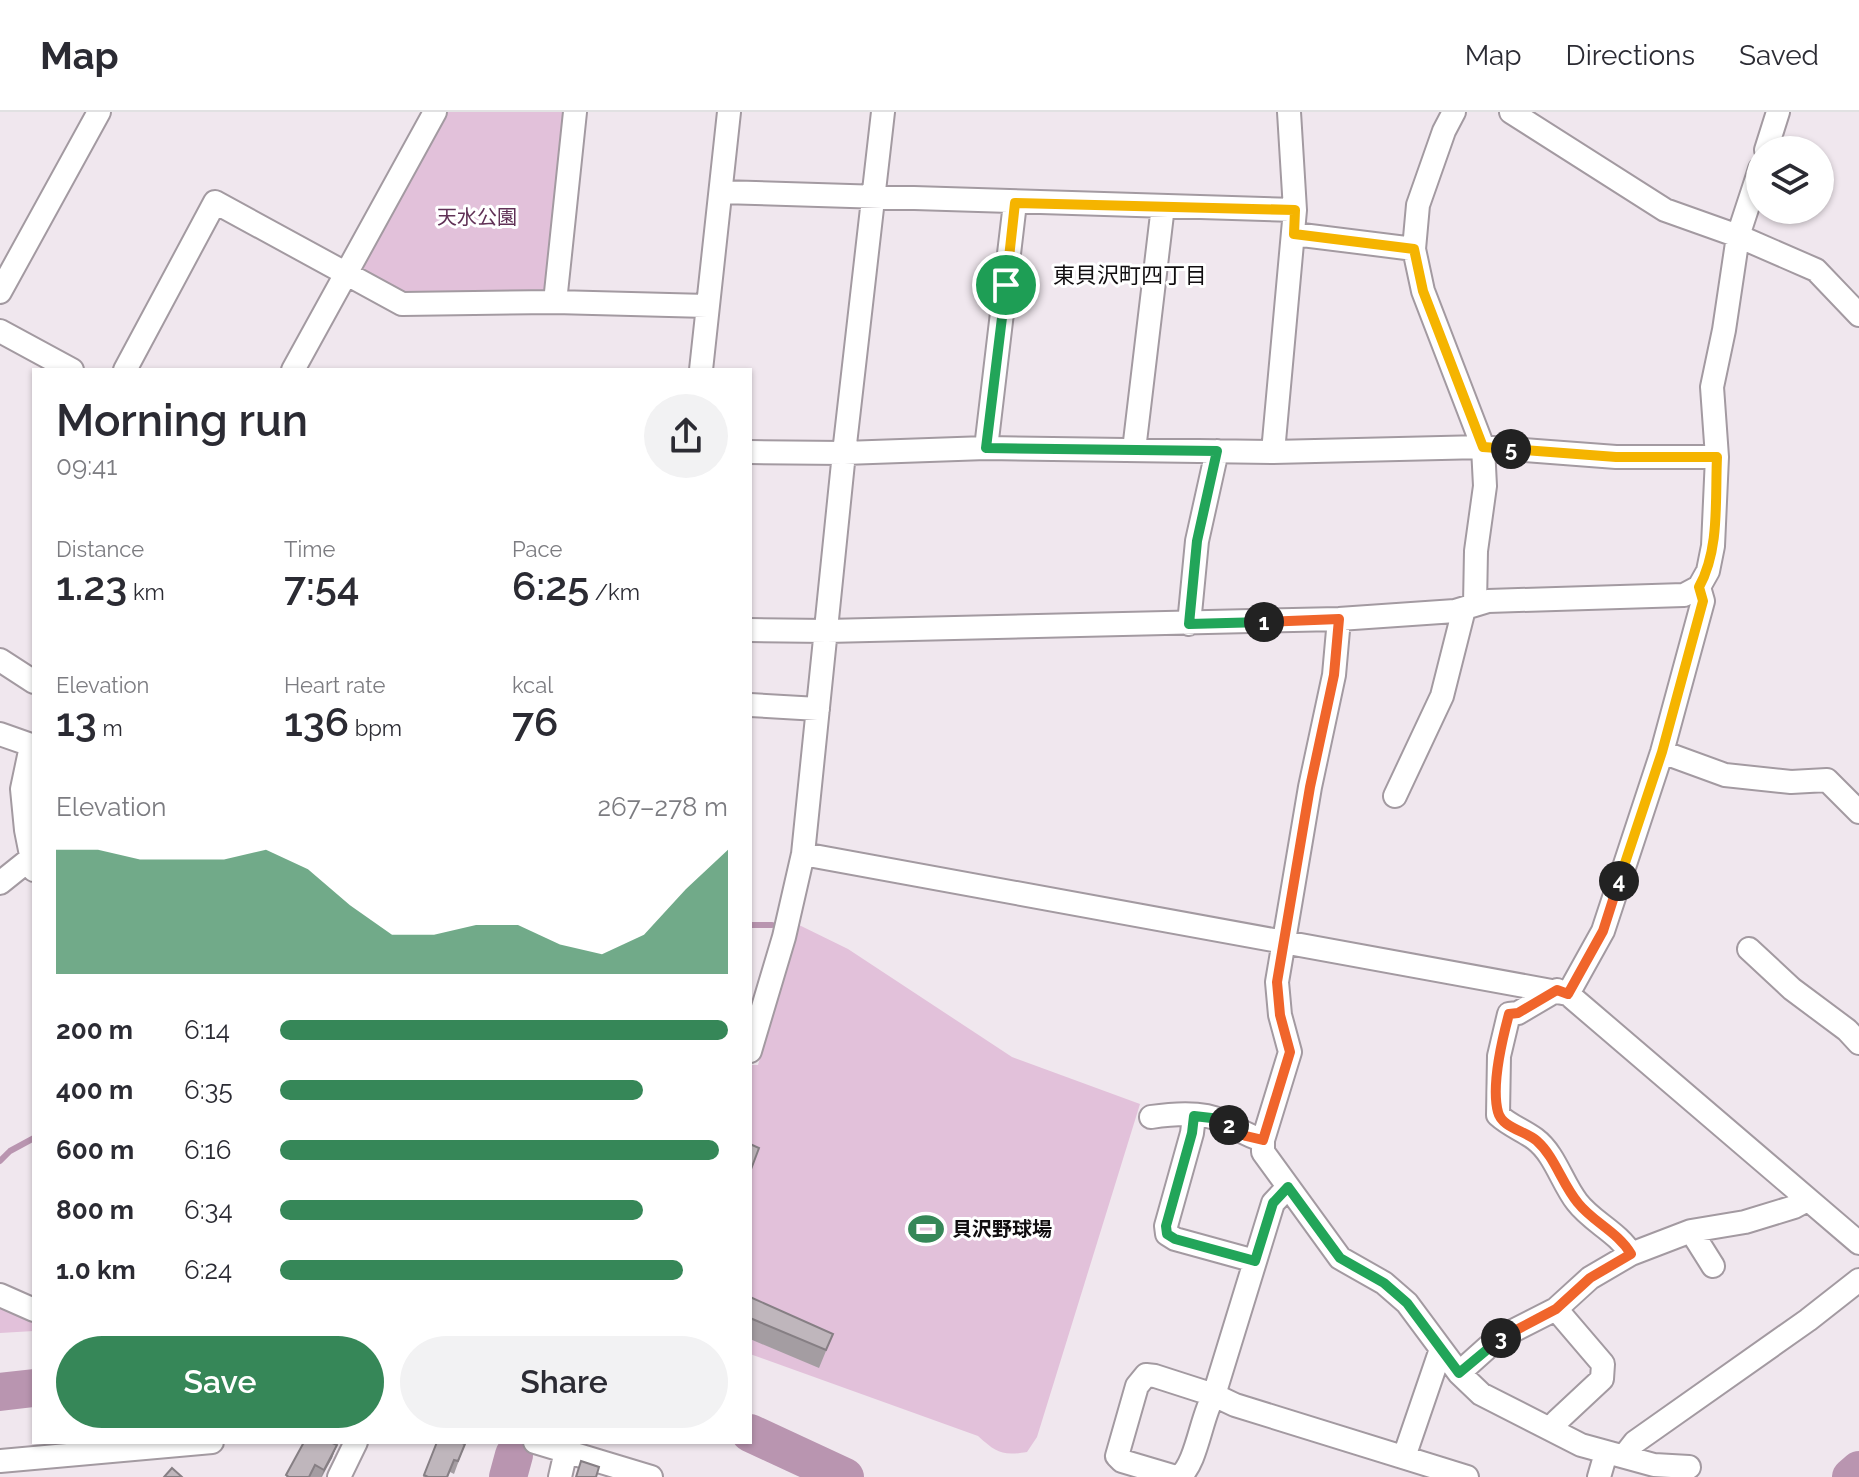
<!DOCTYPE html>
<html lang="en">
<head>
<meta charset="utf-8">
<style>
  body { margin:0; font-family:Raleway,"Noto Sans JP",sans-serif; background:#f2f2f3; color:#2b2b33; height:100vh; display:flex; flex-direction:column; font-size:30px; white-space:nowrap }
  * { box-sizing:border-box; margin:0 }
  p { font-size:26px; color:#7c7c81 }
  .icon { flex:none; width:44px; height:44px; fill:none; stroke:currentColor; stroke-width:2; stroke-linecap:round; stroke-linejoin:round }
  .map { position:relative; flex:1; overflow:hidden }
  .panel { position:absolute; left:32px; top:256px; width:720px; height:1076px; display:flex; flex-direction:column; background:#fff; border-radius:0px; box-shadow:0 2px 6px #0004 }
  .panel>* { flex:none }
  .fabs { position:absolute; left:1746px; top:24px; display:grid; gap:16px }
  .fabs a { display:grid; place-items:center; width:88px; height:88px; border-radius:50%; background:#fff; box-shadow:0 2px 6px #0004; font-size:40px }
  .pin { position:absolute; display:grid; place-items:center; width:68px; height:68px; color:#fff; margin:-34px; border:4px solid #fff; border-radius:50%; box-shadow:0 2px 8px #0007 }
  .km { position:absolute; width:40px; height:40px; margin:-20px; border-radius:50%; background:#222; color:#fff; font-size:22px; line-height:40px; text-align:center }
  .round { display:grid; place-items:center; flex:none; width:84px; height:84px; border-radius:42px; background:#f2f2f3 }
  .overview { display:flex; align-items:center; justify-content:space-between; height:136px; padding:0 24px }
  h1 { font-size:44px; font-weight:600; line-height:60px }
  .stats { display:grid; grid-template-columns:repeat(3,1fr); gap:12px; height:136px; padding:8px 24px }
  .stats div { display:grid; align-content:center }
  .stats b { font-size:40px; font-weight:600 }
  .stats small { font-size:22px; font-weight:400 }
  .stats p { font-size:22px }
  .chart { height:224px; padding:16px 24px }
  .chart p { display:flex; justify-content:space-between }
  .chart svg { width:100%; height:144px; margin-top:8px; fill:#368758; opacity:.7 }
  .cta { display:flex; gap:16px; margin-top:auto; padding:16px 24px }
  .cta a { flex:1; height:92px; border-radius:48px; background:#368758; color:#fff; font-size:32px; font-weight:600; line-height:92px; text-align:center }
  .cta a+a { background:#f2f2f3; color:#2b2b33 }
  ul { padding:0 24px; list-style:none; font-size:26px }
  li { display:grid; grid-template-columns:128px 96px 1fr; align-items:center; height:60px }
  li i { height:20px; border-radius:10px; background:#368758 }
  header { display:flex; align-items:center; gap:48px; box-sizing:border-box; height:112px; padding:0 40px; background:#fff; border-bottom:2px solid #e1e1e2 }
  header strong { font-size:38px }
  nav { display:flex; gap:44px; margin-inline-start:auto; font-size:28px }
  .map>svg:first-child { display:block }
</style>
</head>
<body>
<header>
<strong>Map</strong>
<nav><a>Map</a><a>Directions</a><a>Saved</a></nav>
</header>
<div class="map">
<svg width="1859" height="1365" viewBox="0 0 1859 1365">
  <rect width="100%" height="100%" fill="#f0e7ee"/>
  <path fill="#e2c1da" d="M447,0H567L548,175L539,184L400,182L364,161L363,154Z
    M797,812L848,837L1012,945L1140,992L1037,1325L1027,1340C1002,1344 997,1341 978,1324L750,1242V953H758Z
    M0,1190L34,1204V1219L0,1221Z"/>
  <g fill="none" stroke-linecap="round" stroke-linejoin="round">
    <path stroke="#b995b0" stroke-width="6" d="M750,813H772
      M0,1049L10,1039L34,1026"/>
    <path stroke="#b995b0" stroke-width="38" d="M0,1280L34,1276
      M750,1321L845,1365
      M508,1365L514,1343
      M1851,1365L1859,1358"/>
    <g stroke="#a39aa1" stroke-width="26">
      <path id="minor" d="M1454,0L1444,19L1418,93L1414,137L1423,179L1483,335L1485,374L1476,439L1475,492
        M1511,0L1665,98L1738,124L1816,158L1859,203
        M1766,38L1778,0
        M721,80L1295,98
        M1294,122L1414,137
        M0,180L99,0
        M555,190L575,0
        M0,219L72,258
        M125,258L215,90L402,192L555,190L707,194
        M293,258L435,0
        M701,258L729,0
        M986,336L1015,91
        M1134,338L1163,94
        M750,340L844,341L986,336L1273,340L1483,335L1616,345H1717
        M1273,340L1295,98L1289,0
        M1339,507L1334,563L1310,675L1277,870L1280,903L1290,940L1263,1028V1040L1340,1146L1384,1171L1407,1191L1459,1261L1481,1282L1581,1333L1654,1353L1689,1355
        M1189,512L1197,429L1217,339
        M750,518L827,519L1339,507L1455,499L1488,489L1684,483L1699,475L1708,459L1713,434L1717,345L1712,275L1724,218L1738,124L1760,57
        M0,548L34,570
        M750,593L818,597
        M0,622L34,634
        M34,634L30,639L22,677L26,718L34,758
        M1662,640L1725,663L1791,670L1827,668L1859,700
        M1395,684L1442,584L1464,497
        M803,742L1568,882L1859,1131
        M0,771L30,747
        M1749,837L1792,877L1847,918L1859,931
        M1557,878L1518,901L1509,902L1499,944L1498,1003C1510,1014 1523,1018 1535,1027C1555,1042 1562,1071 1577,1090C1592,1110 1618,1120 1631,1142
        M1568,882L1603,819L1662,640L1703,489L1699,475
        M750,939L784,825L803,742L844,341L883,0
        M1194,1004L1192,1021L1166,1114L1167,1122L1175,1127L1255,1149
        M1151,1005C1171,1002 1203,999 1222,1009C1237,1016 1247,1024 1263,1028
        M1288,1075L1273,1091L1214,1283L1235,1293L1467,1365
        M1691,1119L1713,1154
        M0,1183L34,1198
        M1459,1261L1497,1227L1556,1197L1590,1166L1631,1142L1691,1119L1745,1110L1794,1095L1807,1088
        M1552,1317L1557,1309L1602,1267L1603,1252L1556,1197
        M535,1330L651,1365
        M1624,1344L1635,1330L1808,1208L1859,1168
        M1404,1345L1441,1237
        M0,1349L212,1330
        M339,1365L356,1330
        M560,1365L566,1339
        M1176,1365L1122,1349L1117,1344L1137,1274L1146,1263L1155,1264L1214,1283C1201,1304 1197,1352 1179,1365
        M1599,1365L1606,1341"/>
    </g>
    <use href="#minor" stroke="#fff" stroke-width="22"/>
  </g>
  <path fill="#a49da2" d="M750,1185L833,1222L819,1256L750,1227Z
    M304,1330L337,1333L332,1346L322,1365H286Z
    M437,1330L465,1332L454,1362L450,1360L448,1365H423Z"/>
  <path fill="#867f84" d="M337,1333L332,1346L321,1365L324,1358Z"/>
  <path fill="#bfb6bc" stroke="#867f84" stroke-width="2" d="M750,1032L759,1036L750,1060Z
    M750,1185L833,1222L826,1238L750,1206Z
    M304,1330H330L337,1333L324,1358L315,1353L309,1365H289L286,1363Z
    M437,1330H459L465,1332L458,1349L454,1348L447,1365H428L424,1363Z
    M581,1349L599,1355L596,1365H576Z
    M172,1356L182,1365H164Z"/>
  <g fill="none" stroke-linecap="round" stroke-linejoin="round">
    <g stroke="#fff" stroke-width="16">
      <path id="split-1" d="M1006,173L986,336L1217,339L1197,429L1189,512L1264,510"/>
    </g>
    <g stroke="#fff" stroke-width="16">
      <path id="split-2" d="M1229,1013L1246,1024L1263,1028L1290,940L1280,903L1277,870L1310,675L1334,563L1339,507L1264,510"/>
    </g>
    <g stroke="#fff" stroke-width="16">
      <path id="split-3" d="M1229,1013L1220,1007L1194,1004L1192,1021L1166,1114L1167,1122L1175,1127L1255,1149L1273,1091L1288,1075L1340,1146L1384,1171L1407,1191L1459,1261L1501,1226"/>
    </g>
    <g stroke="#fff" stroke-width="16">
      <path id="split-4" d="M1501,1226L1556,1197L1590,1166L1631,1142C1618,1120 1593,1110 1578,1091C1562,1072 1555,1045 1537,1029C1526,1019 1502,1016 1498,1000C1491,974 1502,928 1509,902L1518,901L1557,878L1568,882L1603,819L1619,769"/>
    </g>
    <g stroke="#fff" stroke-width="16">
      <path id="split-5" d="M1511,337L1616,345H1717C1715,388 1720,437 1699,475L1703,489L1662,640L1619,769"/>
    </g>
    <g stroke="#fff" stroke-width="16">
      <path id="split-6" d="M1006,173L1015,91L1295,98L1294,122L1414,137L1423,179L1483,335L1511,337"/>
    </g>
    <use href="#split-1" stroke="#22a559" stroke-width="10"/>
    <use href="#split-2" stroke="#f0652b" stroke-width="10"/>
    <use href="#split-3" stroke="#22a559" stroke-width="10"/>
    <use href="#split-4" stroke="#f0652b" stroke-width="10"/>
    <use href="#split-5" stroke="#f5b400" stroke-width="10"/>
    <use href="#split-6" stroke="#f5b400" stroke-width="10"/>
  </g>
  <defs>
    <g id="stadium-bare" transform="scale(2.76)"><path d="M0-5a6.5 5 0 1 0 0 10a6.5 5 0 1 0 0-10ZM-3.5-1.8h7v3.6h-7Z" fill="#368758" stroke="#fff" stroke-width="2.5" paint-order="stroke"/></g>
  </defs>
  <g fill-rule="evenodd">
    <use href="#stadium-bare" x="926" y="1117"/>
  </g>
  <g text-anchor="middle" dominant-baseline="central" stroke-width="6" stroke-linejoin="round" paint-order="stroke">
    <g font-size="20" fill="#603156" stroke="#fff">
      <text x="477" y="105">天水公園</text>
    </g>
    <g font-size="20" font-weight="bold" fill="#110e10" stroke="#fff" text-anchor="start">
      <text x="952" y="1117">貝沢野球場</text>
    </g>
    <g font-size="22" fill="#110e10" stroke="#fff">
      <text x="1130" y="163">東貝沢町四丁目</text>
    </g>
  </g>
</svg>
<div class="fabs">
<a><svg class="icon" aria-label="layers" viewBox="0 0 24 24"><path d="M12 4l9 5-9 5-9-5zM3 14l9 5 9-5"/></svg></a>
</div>
<div class="pin" style="left:1006px;top:173px;background:#1e9e55"><svg class="icon" aria-label="arrive" viewBox="0 0 24 24"><path d="M6 21V4h12l-3 4 3 4H6"/></svg></div>
<b class="km" style="left:1264px;top:510px">1</b>
<b class="km" style="left:1229px;top:1013px">2</b>
<b class="km" style="left:1501px;top:1226px">3</b>
<b class="km" style="left:1619px;top:769px">4</b>
<b class="km" style="left:1511px;top:337px">5</b>
<section class="panel">
<div class="overview"><div><h1>Morning run</h1><p>09:41</p></div><a class="round"><svg class="icon" aria-label="share" viewBox="0 0 24 24"><path d="M12 15V3M7 8l5-5 5 5M5 13v7h14v-7"/></svg></a></div>
<div class="stats">
<div><p>Distance</p><b>1.23<small> km</small></b></div>
<div><p>Time</p><b>7:54</b></div>
<div><p>Pace</p><b>6:25<small> /km</small></b></div>
</div>
<div class="stats">
<div><p>Elevation</p><b>13<small> m</small></b></div>
<div><p>Heart rate</p><b>136<small> bpm</small></b></div>
<div><p>kcal</p><b>76</b></div>
</div>
<div class="chart"><p><span>Elevation</span>267–278 m</p>
<svg viewBox="0 0 160 44" preserveAspectRatio="none"><path d="M0 44V6L10 6L20 9L30 9L40 9L50 6L60 12L70 23L80 32L90 32L100 29L110 29L120 35L130 38L140 32L150 18L160 6V44z"/></svg>
</div>
<ul>
<li><b>200 m</b>6:14<i style="width:100%"></i></li>
<li><b>400 m</b>6:35<i style="width:81%"></i></li>
<li><b>600 m</b>6:16<i style="width:98%"></i></li>
<li><b>800 m</b>6:34<i style="width:81%"></i></li>
<li><b>1.0 km</b>6:24<i style="width:90%"></i></li>
</ul>
<div class="cta"><a>Save</a><a>Share</a></div>
</section>
</div>
</body>
</html>
